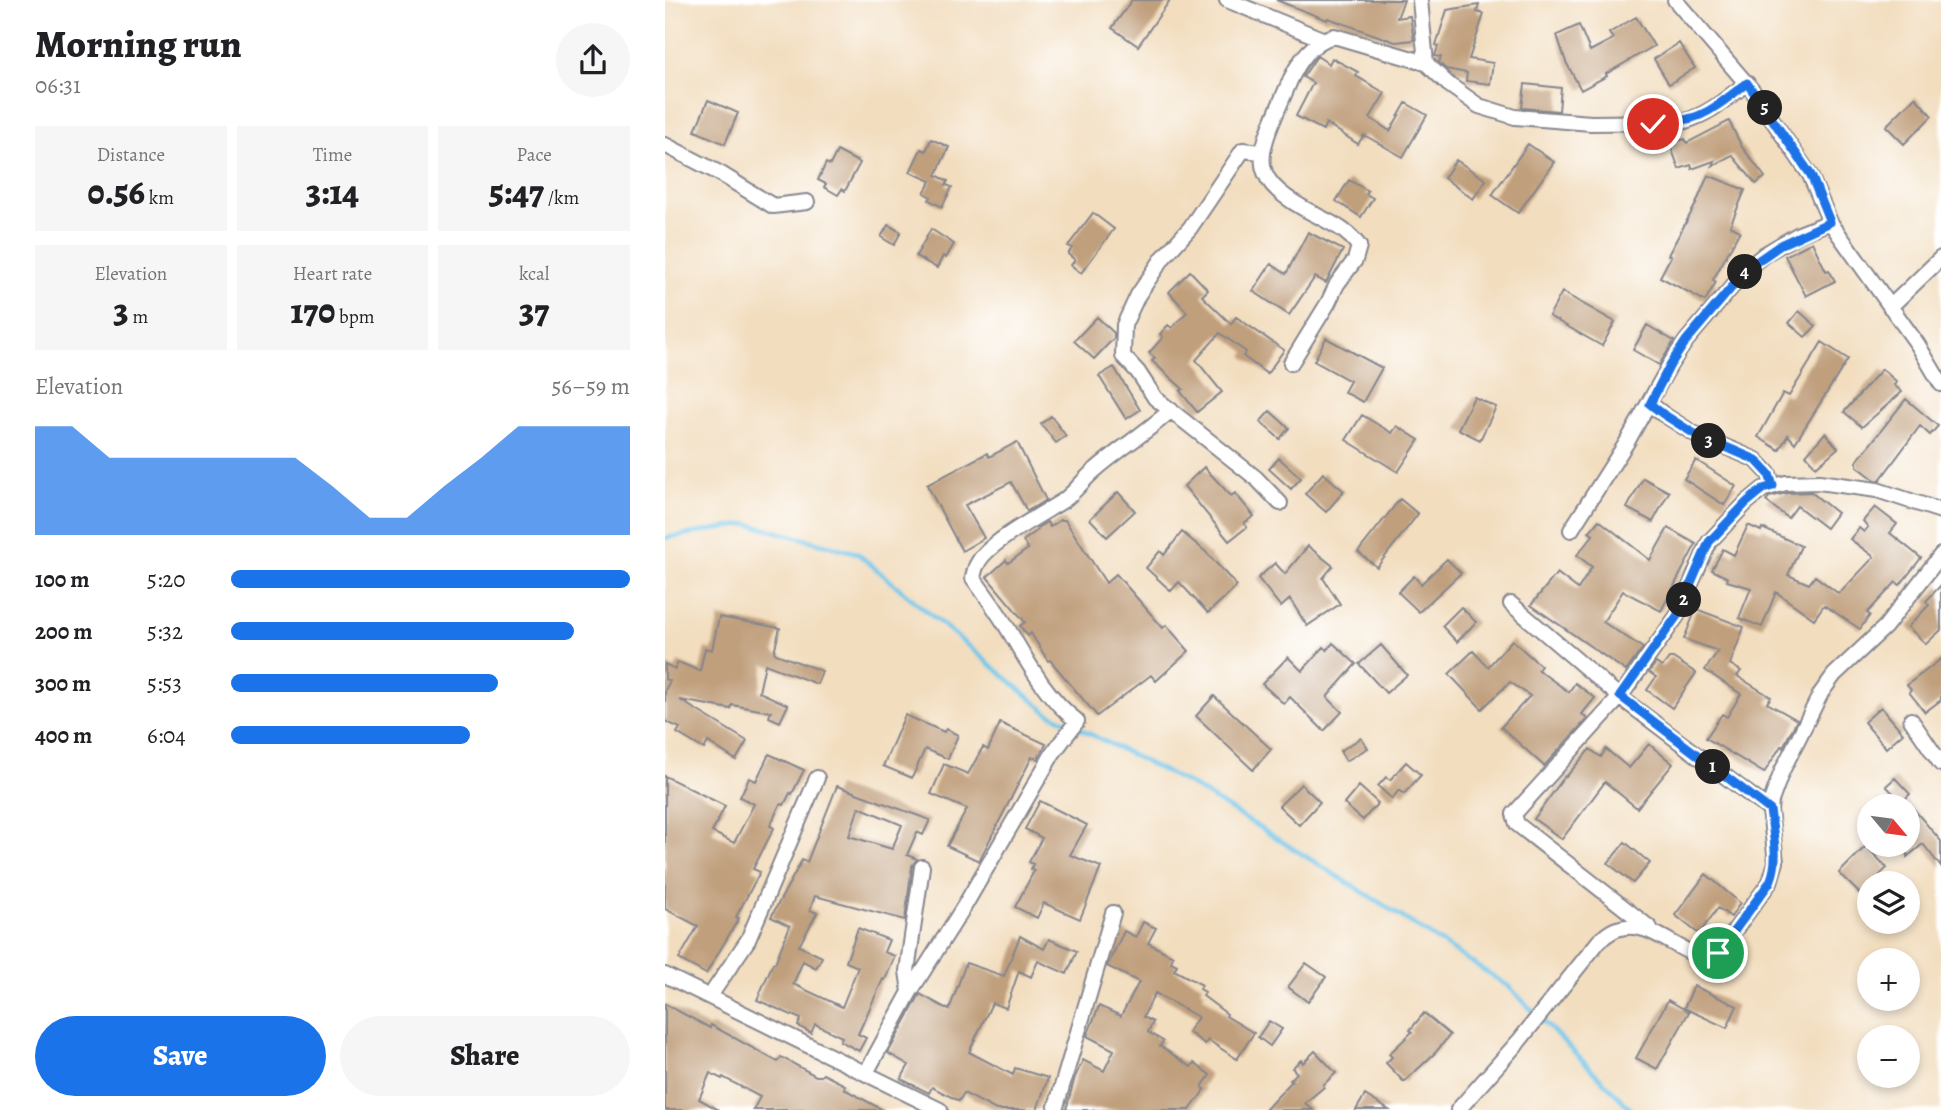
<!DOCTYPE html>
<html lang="en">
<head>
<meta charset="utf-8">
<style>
  body { margin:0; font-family:Alegreya,serif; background:#f6f6f6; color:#202124; height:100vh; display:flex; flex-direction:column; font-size:26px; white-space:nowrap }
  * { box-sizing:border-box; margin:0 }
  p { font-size:23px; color:#757577 }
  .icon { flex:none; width:38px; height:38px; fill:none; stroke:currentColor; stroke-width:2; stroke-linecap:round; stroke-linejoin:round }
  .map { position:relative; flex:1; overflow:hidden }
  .drawer { display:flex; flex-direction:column; background:#fff; width:665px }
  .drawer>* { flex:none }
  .needle { width:46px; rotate:119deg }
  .tools { position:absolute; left:1192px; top:794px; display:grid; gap:14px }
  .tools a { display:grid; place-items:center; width:63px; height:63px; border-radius:50%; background:#fff; box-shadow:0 4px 10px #0003; font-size:35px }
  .pin { position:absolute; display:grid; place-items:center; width:60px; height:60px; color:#fff; margin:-30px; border:4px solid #fff; border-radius:50%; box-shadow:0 2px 7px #0007 }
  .km { position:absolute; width:35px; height:35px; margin:-18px; border-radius:50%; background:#222; color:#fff; font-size:19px; line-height:35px; text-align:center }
  .round { display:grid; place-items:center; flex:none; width:74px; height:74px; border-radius:37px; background:#f6f6f6 }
  .summary { display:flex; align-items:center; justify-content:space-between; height:119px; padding:0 35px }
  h1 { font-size:38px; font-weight:800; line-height:52px }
  .figures { display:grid; grid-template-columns:repeat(3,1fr); gap:10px; height:119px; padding:7px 35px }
  .figures div { display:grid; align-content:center; border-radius:0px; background:#f6f6f6; text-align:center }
  .figures b { font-size:35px; font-weight:800 }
  .figures small { font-size:19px; font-weight:400 }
  .figures p { font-size:19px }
  .chart { height:196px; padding:14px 35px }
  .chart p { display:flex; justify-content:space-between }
  .chart svg { width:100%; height:126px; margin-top:7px; fill:#1a73e8; opacity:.7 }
  .cta { display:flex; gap:14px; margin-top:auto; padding:14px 35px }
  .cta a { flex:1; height:80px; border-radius:42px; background:#1a73e8; color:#fff; font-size:28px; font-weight:800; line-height:80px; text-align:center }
  .cta a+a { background:#f6f6f6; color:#202124 }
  ul { padding:0 35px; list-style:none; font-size:23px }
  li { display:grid; grid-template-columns:112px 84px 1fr; align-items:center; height:52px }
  li i { height:18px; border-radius:9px; background:#1a73e8 }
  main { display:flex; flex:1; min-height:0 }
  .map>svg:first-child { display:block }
</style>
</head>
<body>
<main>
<section class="drawer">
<div class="summary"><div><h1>Morning run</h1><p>06:31</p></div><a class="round"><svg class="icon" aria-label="share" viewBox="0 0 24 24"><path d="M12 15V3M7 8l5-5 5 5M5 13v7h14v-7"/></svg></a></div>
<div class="figures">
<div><p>Distance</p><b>0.56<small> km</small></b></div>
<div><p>Time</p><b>3:14</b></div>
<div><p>Pace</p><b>5:47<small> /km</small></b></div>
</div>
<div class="figures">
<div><p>Elevation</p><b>3<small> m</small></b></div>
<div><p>Heart rate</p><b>170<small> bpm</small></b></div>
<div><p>kcal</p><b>37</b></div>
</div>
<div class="chart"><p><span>Elevation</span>56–59 m</p>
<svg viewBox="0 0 160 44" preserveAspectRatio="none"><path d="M0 44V6L10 6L20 17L30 17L40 17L50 17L60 17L70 17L80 27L90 38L100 38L110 27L120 17L130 6L140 6L150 6L160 6V44z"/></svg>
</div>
<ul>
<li><b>100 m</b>5:20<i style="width:100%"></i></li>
<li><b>200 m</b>5:32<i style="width:86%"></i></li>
<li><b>300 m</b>5:53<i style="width:67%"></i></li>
<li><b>400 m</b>6:04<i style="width:60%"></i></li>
</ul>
<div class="cta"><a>Save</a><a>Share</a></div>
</section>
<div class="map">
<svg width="1276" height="1110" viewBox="0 0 1276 1110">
  <rect width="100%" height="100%" fill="#fff"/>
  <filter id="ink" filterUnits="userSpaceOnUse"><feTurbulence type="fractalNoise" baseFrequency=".0143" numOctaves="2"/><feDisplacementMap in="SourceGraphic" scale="14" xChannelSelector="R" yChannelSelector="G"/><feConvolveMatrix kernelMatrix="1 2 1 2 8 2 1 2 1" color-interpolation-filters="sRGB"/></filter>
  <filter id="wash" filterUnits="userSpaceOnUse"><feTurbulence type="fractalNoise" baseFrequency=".00686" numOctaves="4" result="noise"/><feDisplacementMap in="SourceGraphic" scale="28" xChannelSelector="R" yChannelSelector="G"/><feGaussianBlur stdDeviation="1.57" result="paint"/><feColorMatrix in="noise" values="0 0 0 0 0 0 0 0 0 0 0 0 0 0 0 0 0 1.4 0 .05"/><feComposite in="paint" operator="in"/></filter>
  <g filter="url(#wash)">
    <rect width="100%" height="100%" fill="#f2ddbe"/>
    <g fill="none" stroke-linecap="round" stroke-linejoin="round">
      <path stroke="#6cc4e9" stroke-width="4.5" d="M0,538L83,524L192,553L382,712L526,785L717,904L843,986L967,1110"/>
    </g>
    <g id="blocks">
      <path fill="#c09f7c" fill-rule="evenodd" d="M467,0H505L473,46L447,28Z
        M611,0H739L732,18L745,16L749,40L730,42L663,18L662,20Z
        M814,5L812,12L819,14L804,59L828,63L825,84L801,81L802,73L781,69L774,63L776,57L770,56L773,46L771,45L782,10Z
        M971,17L989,46L941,74L942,76L916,90L901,62L892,35L914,25L925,51L948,39L944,33Z
        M1014,43L1030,68L1004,84L989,59Z
        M652,56L664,64L667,58L693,72L691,76L720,93L705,118L725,131L741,103L762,115L738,157L699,135L693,144L661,123L658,130L631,116L648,83L638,77Z
        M860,84L896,88L894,111L857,108Z
        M1250,97L1267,116L1239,144L1221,126Z
        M43,100L73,113L60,144L30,131Z
        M1064,121L1077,147L1100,177L1091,184L1067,155L1047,166L1049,161L1027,169L1026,165L1014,169L1005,144L1020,139L1022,143Z
        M266,139L284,147L271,175L283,181L281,185L287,187L277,207L264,200L266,197L259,193L266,181L245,172L256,149L261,151Z
        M863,144L889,162L853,213L827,195Z
        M172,151L195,163L180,191L177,189L173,195L159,187L161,184L153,180L161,163L165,165Z
        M791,160L821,180L808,199L779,178Z
        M1043,175L1080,190L1065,226L1075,231L1048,280L1051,282L1040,301L995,277L1006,256L1003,255L1031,204Z
        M684,180L703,191L701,194L708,198L696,217L671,201Z
        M428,213L449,229L416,273L406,265L410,260L403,254L407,248L403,246Z
        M223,225L236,232L229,245L216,237Z
        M266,229L289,244L281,258L278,256L272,268L251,256Z
        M643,232L678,250L661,283L650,277L624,315L588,291L606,264L621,274Z
        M1147,242L1161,271L1164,270L1170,281L1141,296L1120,256Z
        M525,271L543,290L537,296L566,324L571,317L619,350L602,374L578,356L581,352L555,333L531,360L557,392L532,412L515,391L518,389L487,361L490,358L484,353L498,337L495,334L503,325L507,328L522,312L504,292Z
        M897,292L950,322L937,346L884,316Z
        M1134,311L1151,326L1140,337L1124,323Z
        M432,317L449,333V338L429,359L409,341Z
        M982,325L1009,341L994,365L968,350Z
        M661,338L717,368L698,402L679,392L685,381L649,361Z
        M1157,342L1183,359L1130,443L1123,435L1114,450L1093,437L1118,393L1124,396Z
        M449,367L475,410L461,419L434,376Z
        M1217,369L1232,382L1229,385L1237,392L1197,427L1179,412Z
        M809,397L831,407L815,440L793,429Z
        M1241,399L1273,426L1265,435L1255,426L1214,481L1210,480L1192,466V461Z
        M605,411L624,428L615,439L595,422Z
        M697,415L727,433L732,426L754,440L733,472L681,440Z
        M386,416L401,436L391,443L376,424Z
        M1160,433L1173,448L1151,467L1141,455Z
        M352,442L381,500L362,511L346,482L300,505L319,538L297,551L262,485L322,453L324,457Z
        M614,458L636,478L626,489L604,469Z
        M1031,460L1071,486L1059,505L1019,479Z
        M539,467L566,496L570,493L589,516L579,523L582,527L564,541L519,486Z
        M658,473L679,491L661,512L640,494Z
        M978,478L1004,492L988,522L962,508Z
        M453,492L470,511L442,537L425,519Z
        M1146,492L1172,513L1161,528L1132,506L1123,518L1101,501L1104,497L1122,493Z
        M735,499L753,514L712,567L693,552Z
        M1210,507L1232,524L1225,533L1256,558L1235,585L1231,582L1202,613L1205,615L1195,629L1159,605L1149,619L1111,592L1097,627L1074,618L1086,588L1062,581L1063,578L1047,570L1058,549L1069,555L1083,525L1096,531L1097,528L1136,546L1123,575L1144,584L1150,576L1174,594L1209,557L1185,539L1194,528L1199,532L1203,527L1198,521Z
        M395,520H400L441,583L451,574L498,628L501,625L524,651L491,681L486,675L432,716L385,660L383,661L366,633L363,636L355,626L360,622L322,577L341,560L343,563L363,549L358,541L373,530L372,528L382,522L385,527Z
        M934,520L985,560L1003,528L1031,544L996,611L958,591L938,622L978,648L961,671L866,605L892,573L913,589L927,567L912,555L928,535L924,532Z
        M517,532L541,552L572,586L543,613L514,582L506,591L481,568L495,551L499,555Z
        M643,546L668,566L658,578L675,604L642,626L625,599L616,607L593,578L610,563L620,574Z
        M782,559L796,573L754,612L733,592L749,576L756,584Z
        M1276,585V630L1261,644L1243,627L1264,605L1261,601Z
        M796,607L811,622L792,642L777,626Z
        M1031,609L1079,627L1065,664L1076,671L1072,676L1106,697L1102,703L1132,720L1118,747L1116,746L1099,773L1041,738L1057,714L1062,717L1076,694L1040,670L1053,651L1019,639Z
        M54,617L115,628L109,652L111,654L157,671L152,684L100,664L94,692L123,705L115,722L104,717L106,712L67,705L66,709L15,700L82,741L71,760L43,742L39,749L12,733L15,728L0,721V690L5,681L0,679V664L10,669L13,662L35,671L40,648L47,650Z
        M847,640L876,666L873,670L904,692L910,683L930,698L917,714L922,719L879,766L836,727L865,696L845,682L817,709L784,674L808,651L823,667Z
        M668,643L691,664L662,697L677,712L659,731L625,697L619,704L597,684L623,657L637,671L659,647L662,650Z
        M716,645L742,675L721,693L694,664Z
        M1004,658H1008L1031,673L1007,708L982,690L991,677L984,672L991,663L997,667Z
        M1276,659V700L1260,712L1244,692L1246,690L1242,685Z
        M549,696L606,749L588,770L531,716Z
        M1216,707L1238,733L1221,748L1199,722Z
        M240,715L279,732L281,729L293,735L283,759L260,749L247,778L218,766Z
        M335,723L381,744L373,759L367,757L314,861L282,846L302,809L266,794L279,764L303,774L318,747L323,750Z
        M696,738L703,748L681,761L675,751Z
        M984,744L1008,764L972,808L940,782L897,839L869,819L900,776L901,777L925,749L936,757L941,749L964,768Z
        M104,754L139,770L127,794L125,793L119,805L115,804L105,826L109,828L88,869L95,872L71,917L74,918L41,974L14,959L33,926L0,909V776L60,806L47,832L69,843L89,804L75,797L84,778L91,781Z
        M741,762L756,775L739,794L734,790L727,799L713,786L721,777L725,780Z
        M1230,778L1245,794L1240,799L1276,841V867L1258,844L1242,857V807H1216L1229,794L1221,786Z
        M636,784L655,802L634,825L614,806Z
        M172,786L265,820L258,835L252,832L242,855L252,859L247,866L240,920L150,896L145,910L152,913L134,946L157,957L151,968L138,961L128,984L177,1007L193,967L181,962L193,928L224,940L219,952L230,956L220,980L218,979L193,1034L201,1038L194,1051L175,1041L177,1037L150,1024L146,1033L133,1026L136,1019L92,1000L108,963H110L125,926L106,917L137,860L142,862ZM194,807L237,825L227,849L184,836Z
        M694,786L713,803L698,820L679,804Z
        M375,801L422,825L405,855L436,867L415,919L379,903L372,918L350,907L369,871L366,869L368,864L364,862L377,838L360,829Z
        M960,842L985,863L968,883L943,863Z
        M1201,846L1222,868L1195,894L1174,873Z
        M1041,874L1075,903L1066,917L1053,908L1034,934L1010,915Z
        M478,922L491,928L483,943L508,956L506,962L512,965L509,970L537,985L535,989L540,992L538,996L562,1014L561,1016L589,1033L572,1059L543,1040L540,1044L523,1032L533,1017L490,993L478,1017L488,1022L483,1032L498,1041L495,1046L526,1067L529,1063L545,1075L537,1087L540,1089L525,1110H401L410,1077L418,1060L439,1071L449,1050L422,1036L434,1006L456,1016L474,982L442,966L459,931L471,937Z
        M355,936L379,949L384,939L412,951L402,974L373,961L366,977L354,971L341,1008L327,1003L304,1052L348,1075L350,1068L383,1078L372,1110H331L299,1093L294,1101L267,1087L264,1093L236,1079L244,1065L223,1053L255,994L284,1010L301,963L339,976Z
        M641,963L661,977L643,1002L623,987Z
        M1029,986L1072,1006L1062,1028L1019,1008Z
        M1003,1000L1024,1012L992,1069L971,1058Z
        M0,1004L45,1028L46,1025L113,1062L116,1057L151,1076H156L158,1074L180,1085L179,1089L218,1110H88L95,1097L58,1077L57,1079L45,1073L34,1099L54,1110H0Z
        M759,1013L785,1035L771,1052L739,1082L721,1063L727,1057L724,1054L747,1032L745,1030Z
        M604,1021L617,1029L605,1046L593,1037Z
        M650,1051L671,1073L658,1085L659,1087L640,1103L648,1110H600L627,1081L625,1080L632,1073L627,1068L636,1060L638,1063Z
        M700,1095L724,1110H691Z"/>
    </g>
  </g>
  <g filter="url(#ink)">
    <use href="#blocks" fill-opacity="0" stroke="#86868e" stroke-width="2"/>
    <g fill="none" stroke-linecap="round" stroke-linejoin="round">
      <g stroke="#86868e" stroke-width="18">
        <path id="minor" d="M562,0L657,39
          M755,0L761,63L783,84L814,106L850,117L926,123L1017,122C1043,115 1061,99 1082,83
          M1010,0L1087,90L1145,175L1165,222L1253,345L1276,384
          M0,145L56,174L108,206L142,202
          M596,152L578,150L525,228L498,258L473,295L459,325L458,356L473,372L490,398L591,478L615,503
          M1225,307L1276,258
          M626,363L663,303L672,284L690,260L694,246C681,229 669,225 651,215C577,177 593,156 621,90C630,67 644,42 669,36L761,63
          M985,404L998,414L1028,433L1091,460L1104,474L1108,486
          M906,530L962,442L1005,365L1021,341L1084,267L1100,254L1134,234L1165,222
          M846,604L955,697L1105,810
          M1246,720L1276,764
          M985,928L852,824L849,814L955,697L1012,616L1044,542L1081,503L1098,489L1121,483L1154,482L1212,490L1276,511
          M0,975L275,1110
          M245,992L300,905L388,753L412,721C380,697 360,657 340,624C330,608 319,593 308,578C309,573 310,567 313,563C322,543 379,513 399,500C410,492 419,479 430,470C454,449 482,432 506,410
          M45,996L83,940L152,778
          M201,1073L245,992L242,971L257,867
          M390,1110L448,913
          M793,1110L854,1041L934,941C939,937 945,931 952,929C990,915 1024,970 1053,953L1105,882L1111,862L1105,810L1106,801L1117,771L1156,693L1169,675L1220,627L1276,555"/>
      </g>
      <use href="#minor" stroke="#fff" stroke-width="14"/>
    </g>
  </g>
  <g fill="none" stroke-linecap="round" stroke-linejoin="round" filter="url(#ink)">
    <g stroke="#fff" stroke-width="14">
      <path id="route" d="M988,124C1037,121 1044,112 1082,83L1146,175L1165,222L1117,244L1084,267L1021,341L1005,365L985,404L998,414L1028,433L1091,460L1104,474L1108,486L1098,489L1081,503L1044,542L1012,616L955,696L1105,810C1108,834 1115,859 1105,882L1053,953"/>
    </g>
    <use href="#route" stroke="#1a73e8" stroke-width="9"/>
  </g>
</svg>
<div class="tools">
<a><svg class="needle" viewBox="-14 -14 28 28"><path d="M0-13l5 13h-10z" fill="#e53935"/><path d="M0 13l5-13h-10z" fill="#757577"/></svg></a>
<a><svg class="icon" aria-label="layers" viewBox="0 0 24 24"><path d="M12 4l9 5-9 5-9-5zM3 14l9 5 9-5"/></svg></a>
<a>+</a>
<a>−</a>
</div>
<div class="pin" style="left:1053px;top:953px;background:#1e9e55"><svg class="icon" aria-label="arrive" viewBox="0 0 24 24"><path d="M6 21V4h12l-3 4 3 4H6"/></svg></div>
<div class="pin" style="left:988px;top:124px;background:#d93025"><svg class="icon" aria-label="check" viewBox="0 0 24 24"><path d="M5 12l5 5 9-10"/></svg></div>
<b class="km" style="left:1048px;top:767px">1</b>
<b class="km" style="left:1019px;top:600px">2</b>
<b class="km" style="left:1044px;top:441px">3</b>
<b class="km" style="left:1080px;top:272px">4</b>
<b class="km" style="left:1100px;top:108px">5</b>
</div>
</main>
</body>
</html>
